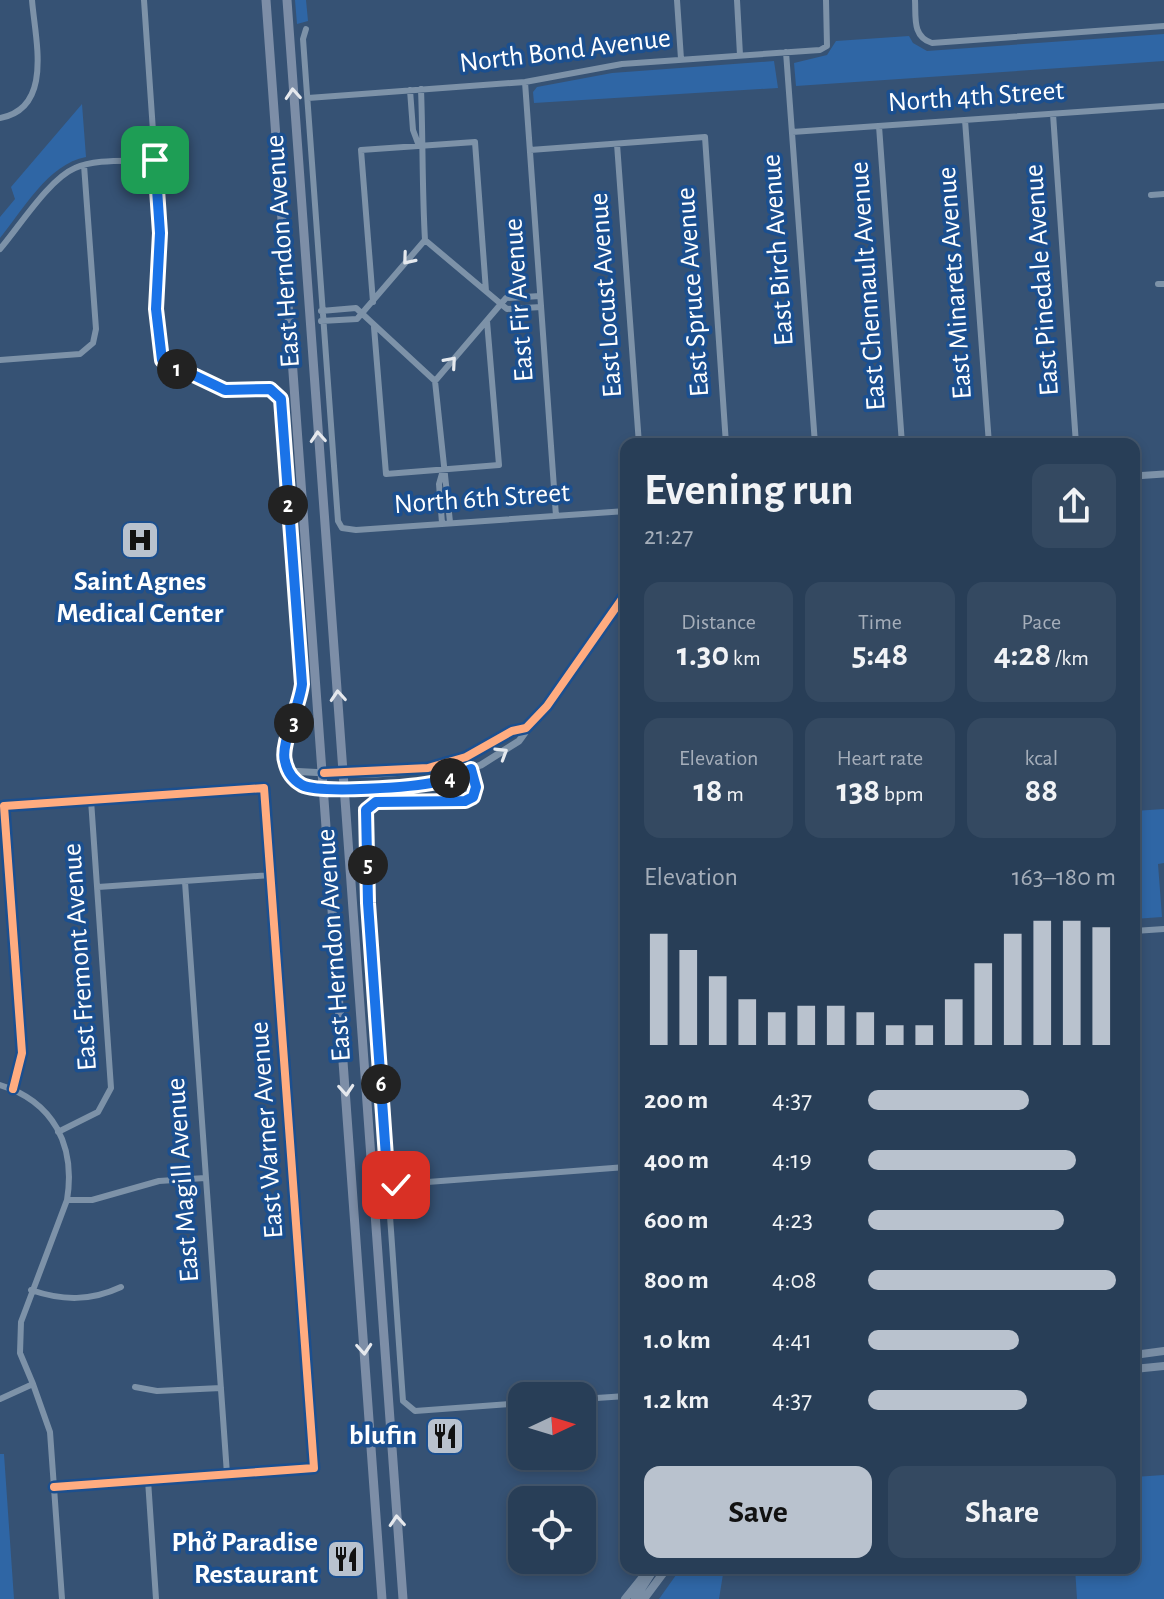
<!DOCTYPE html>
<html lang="en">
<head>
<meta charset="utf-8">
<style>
  body { margin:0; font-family:"Alegreya Sans",sans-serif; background:#344961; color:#f1f3f6; height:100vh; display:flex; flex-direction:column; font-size:30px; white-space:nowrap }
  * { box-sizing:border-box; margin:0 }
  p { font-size:26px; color:#a5aeba }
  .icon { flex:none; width:44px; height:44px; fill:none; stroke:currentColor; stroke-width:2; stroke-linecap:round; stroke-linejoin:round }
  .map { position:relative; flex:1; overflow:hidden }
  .side { position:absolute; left:620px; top:438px; width:520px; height:1136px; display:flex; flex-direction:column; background:#283e57; border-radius:16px; box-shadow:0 4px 12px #0003,0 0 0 2px #44576d }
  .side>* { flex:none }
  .needle { width:52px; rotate:86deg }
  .buttons { position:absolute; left:508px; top:1382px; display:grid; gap:16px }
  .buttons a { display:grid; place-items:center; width:88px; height:88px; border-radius:16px; background:#283e57; box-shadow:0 4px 12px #0003,0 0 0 2px #44576d; font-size:40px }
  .pin { position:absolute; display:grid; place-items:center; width:68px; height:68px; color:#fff; margin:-34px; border-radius:16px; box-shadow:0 4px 12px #0006 }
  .km { position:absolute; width:40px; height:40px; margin:-20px; border-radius:50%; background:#222; color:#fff; font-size:22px; line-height:40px; text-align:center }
  .round { display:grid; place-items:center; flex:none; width:84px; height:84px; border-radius:16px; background:#344961 }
  .head { display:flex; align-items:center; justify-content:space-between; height:136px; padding:0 24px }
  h1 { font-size:44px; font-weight:600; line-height:60px }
  .figures { display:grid; grid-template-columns:repeat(3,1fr); gap:12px; height:136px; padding:8px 24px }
  .figures div { display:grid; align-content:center; border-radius:16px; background:#344961; text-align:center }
  .figures b { font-size:34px; font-weight:600 }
  .figures small { font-size:22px; font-weight:400 }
  .figures p { font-size:22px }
  .chart { height:224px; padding:16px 24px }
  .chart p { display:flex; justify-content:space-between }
  .chart svg { width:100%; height:144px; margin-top:8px; stroke:#b9c2ce; stroke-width:6 }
  .button { display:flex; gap:16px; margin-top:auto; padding:16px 24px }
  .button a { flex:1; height:92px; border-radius:16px; background:#b9c2ce; color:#111; font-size:32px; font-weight:600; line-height:92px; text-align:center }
  .button a+a { background:#344961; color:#f1f3f6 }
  ul { padding:0 24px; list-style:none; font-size:26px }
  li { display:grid; grid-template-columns:128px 96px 1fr; align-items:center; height:60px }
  li i { height:20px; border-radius:10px; background:#b9c2ce }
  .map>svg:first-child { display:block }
</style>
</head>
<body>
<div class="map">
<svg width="1164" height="1599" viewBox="0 0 1164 1599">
  <rect width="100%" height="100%" fill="#365274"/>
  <path fill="#2f66a5" d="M295,0H306L308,21L297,24Z
    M1164,34V61L796,86L794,63L827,55L836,41L909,36L913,43L927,51Z
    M774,61L778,88L534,103L533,92L537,87L612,73Z
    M82,104L86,157C48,164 23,210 0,238V217L15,199L11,187Z
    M1164,809V863L1158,864L1162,917L1134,919V811Z
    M0,1454H4L14,1599H0Z
    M1164,1475V1599H1077L1075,1568H1134V1477Z
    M681,1568H724L719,1599H659Z"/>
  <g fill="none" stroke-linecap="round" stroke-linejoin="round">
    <path stroke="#7d92a8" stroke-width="6" d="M144,0L160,233L156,309L160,357L167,365L221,388L270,389L281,399L302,684C299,712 277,745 289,771
      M677,0L681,59
      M737,0L740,55
      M915,0C916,17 912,37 932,43L1164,26
      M306,29L303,39L338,521L342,528L356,530L626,511
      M786,52L815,444
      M525,82L556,516
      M421,89C423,140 422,189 425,240
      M410,90L413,130L419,146
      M308,98L525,82L622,64L820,50L827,46L826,0
      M1053,114L1076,444
      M0,118C54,108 35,39 32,0
      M965,120L989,444
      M879,126L902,444
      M792,132L1164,106
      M617,144L639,444
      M530,150L705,137L726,444
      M1151,195L1164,194
      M0,249C19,227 49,179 75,168C97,158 130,162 155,160
      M1158,284H1164
      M373,302L361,150L475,142L486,291
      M321,311L356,308L435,381L506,298L540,296
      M321,321L357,319L425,240L507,309L541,307
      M374,327L386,474L499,465L487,321
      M0,360L80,354L93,343L96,329L84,165
      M435,381L450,522
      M442,523L439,484L443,470
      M466,757L476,787L469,800L376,802L366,810L368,903L403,1401L415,1411L522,1403
      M185,882L227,1474
      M98,887L271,875
      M1134,931L1164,929
      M0,1085C53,1101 76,1145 67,1200L21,1322L20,1353L33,1384L0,1399
      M13,1089L22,1053L4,806L264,788L314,1468L54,1487
      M58,1132L98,1112L111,1088L91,800
      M388,1185L626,1167
      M67,1200H92L159,1181L205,1178
      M31,1290C63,1301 91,1301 121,1287
      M33,1384L50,1432L62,1599
      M135,1387L157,1391L221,1388
      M582,1399L626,1396
      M148,1480L156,1599"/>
    <path stroke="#7d92a8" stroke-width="7" d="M1134,476L1164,474
      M289,771L299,783L309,788H344L429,783L481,765L519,741L626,593
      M289,771C342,774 396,779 448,763C475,754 499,733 526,728"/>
    <path stroke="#798da4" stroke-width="8" d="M1134,1355L1164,1351
      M1134,1369L1164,1366
      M625,1599L650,1568
      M635,1599L654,1569
      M644,1599L667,1568"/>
    <path stroke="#7d8ea7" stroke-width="9" d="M266,0L382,1599
      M287,0L403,1599"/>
    <g stroke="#1b4f8f" stroke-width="13">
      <path id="cycleway" d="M324,773L428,768L466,757L512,731L526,728L547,706L626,593
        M13,1089L22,1053L4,806L264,788L314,1468L54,1487"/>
    </g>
    <use href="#cycleway" stroke="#ffac80" stroke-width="8"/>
  </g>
  <defs><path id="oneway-chevron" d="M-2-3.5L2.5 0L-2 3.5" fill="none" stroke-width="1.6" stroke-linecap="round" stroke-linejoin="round" transform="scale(2)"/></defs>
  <g stroke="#e5e8ed">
    <use href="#oneway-chevron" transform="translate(293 94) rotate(-94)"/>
    <use href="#oneway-chevron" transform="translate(318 437) rotate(-94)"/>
    <use href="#oneway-chevron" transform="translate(338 696) rotate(-94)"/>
    <use href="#oneway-chevron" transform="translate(346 1090) rotate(86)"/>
    <use href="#oneway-chevron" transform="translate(364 1349) rotate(86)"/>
    <use href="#oneway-chevron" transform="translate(397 1521) rotate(-94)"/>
  </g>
  <g stroke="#e5e9ee">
    <use href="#oneway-chevron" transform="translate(408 259) rotate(130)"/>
    <use href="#oneway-chevron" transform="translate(451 362) rotate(-49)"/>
    <use href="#oneway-chevron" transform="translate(502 753) rotate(-32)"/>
  </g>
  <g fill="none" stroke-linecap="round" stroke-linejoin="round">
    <g stroke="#fff" stroke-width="16">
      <path id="route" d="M155,160L160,233L156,309L162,360L225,390L270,389L281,399L302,684C300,705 280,745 285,761C287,771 293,780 302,785C320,794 415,787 436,782C448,779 460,774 471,769L476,787L473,797L465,801L376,802L366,810L368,903L388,1185H396"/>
    </g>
    <use href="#route" stroke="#1a73e8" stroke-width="10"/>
  </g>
  <defs>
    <g id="hospital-square" transform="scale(2)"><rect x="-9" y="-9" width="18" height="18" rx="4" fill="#b9c2ce" stroke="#1b4f8f"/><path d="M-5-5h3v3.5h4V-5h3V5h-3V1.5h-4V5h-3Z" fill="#111"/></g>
    <g id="restaurant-square" transform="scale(2)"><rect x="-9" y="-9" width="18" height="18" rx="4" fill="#b9c2ce" stroke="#1b4f8f"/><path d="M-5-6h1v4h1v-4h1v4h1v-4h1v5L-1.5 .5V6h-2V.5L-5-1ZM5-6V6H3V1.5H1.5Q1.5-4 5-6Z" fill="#111"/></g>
  </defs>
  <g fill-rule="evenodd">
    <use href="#hospital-square" x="140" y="540"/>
    <use href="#restaurant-square" x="445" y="1436"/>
    <use href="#restaurant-square" x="346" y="1559"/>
  </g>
  <g text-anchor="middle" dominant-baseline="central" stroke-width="7" stroke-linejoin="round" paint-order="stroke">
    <g font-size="28" fill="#fff" stroke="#1b4f8f">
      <text transform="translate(565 51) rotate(-7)">North Bond Avenue</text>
      <text transform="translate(976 97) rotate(-4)">North 4th Street</text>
      <text transform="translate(778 250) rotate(-94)">East Birch Avenue</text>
      <text transform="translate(283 251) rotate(-94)">East Herndon Avenue</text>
      <text transform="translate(1042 280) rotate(-94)">East Pinedale Avenue</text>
      <text transform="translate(955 283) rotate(-94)">East Minarets Avenue</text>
      <text transform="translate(868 286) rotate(-94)">East Chennault Avenue</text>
      <text transform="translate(693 292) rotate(-94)">East Spruce Avenue</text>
      <text transform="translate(606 295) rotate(-94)">East Locust Avenue</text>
      <text transform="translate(519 300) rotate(-94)">East Fir Avenue</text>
      <text transform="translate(482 499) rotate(-4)">North 6th Street</text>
      <text transform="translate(334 945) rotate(-94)">East Herndon Avenue</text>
      <text transform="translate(80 957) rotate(-94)">East Fremont Avenue</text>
      <text transform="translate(267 1130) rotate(-94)">East Warner Avenue</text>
      <text transform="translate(183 1180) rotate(-94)">East Magill Avenue</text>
    </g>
    <g font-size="28" font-weight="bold" fill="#fff" stroke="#1b4f8f" text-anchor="end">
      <text x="140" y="582" text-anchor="middle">Saint Agnes<tspan x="140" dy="32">Medical Center</tspan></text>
      <text x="417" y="1436">blufin</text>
      <text x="318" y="1543">Phở Paradise<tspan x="318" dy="32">Restaurant</tspan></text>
    </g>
  </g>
</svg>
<div class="buttons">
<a><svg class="needle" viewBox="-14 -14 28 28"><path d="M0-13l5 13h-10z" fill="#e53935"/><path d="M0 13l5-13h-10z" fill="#a5aeba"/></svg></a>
<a><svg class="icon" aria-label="locate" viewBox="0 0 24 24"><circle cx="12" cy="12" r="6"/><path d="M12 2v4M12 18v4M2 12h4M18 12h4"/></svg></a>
</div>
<div class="pin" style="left:155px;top:160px;background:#1e9e55"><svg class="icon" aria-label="arrive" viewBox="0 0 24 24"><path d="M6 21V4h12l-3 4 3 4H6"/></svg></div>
<div class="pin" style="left:396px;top:1185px;background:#d93025"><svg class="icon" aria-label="check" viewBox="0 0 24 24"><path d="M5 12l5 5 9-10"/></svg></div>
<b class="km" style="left:177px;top:369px">1</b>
<b class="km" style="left:288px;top:505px">2</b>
<b class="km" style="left:294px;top:723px">3</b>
<b class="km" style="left:450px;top:778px">4</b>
<b class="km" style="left:368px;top:865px">5</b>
<b class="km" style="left:381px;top:1084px">6</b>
<section class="side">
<div class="head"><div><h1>Evening run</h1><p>21:27</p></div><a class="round"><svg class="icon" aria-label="share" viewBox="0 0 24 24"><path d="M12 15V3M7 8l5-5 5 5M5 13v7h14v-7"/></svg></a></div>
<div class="figures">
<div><p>Distance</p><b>1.30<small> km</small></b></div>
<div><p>Time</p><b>5:48</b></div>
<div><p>Pace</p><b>4:28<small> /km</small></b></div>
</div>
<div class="figures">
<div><p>Elevation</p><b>18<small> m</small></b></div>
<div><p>Heart rate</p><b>138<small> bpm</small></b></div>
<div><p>kcal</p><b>88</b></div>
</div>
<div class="chart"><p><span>Elevation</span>163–180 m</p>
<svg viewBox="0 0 160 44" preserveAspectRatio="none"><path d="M5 44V10M15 44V15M25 44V23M35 44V30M45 44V34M55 44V32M65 44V32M75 44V34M85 44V38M95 44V38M105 44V30M115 44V19M125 44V10M135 44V6M145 44V6M155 44V8"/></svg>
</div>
<ul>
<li><b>200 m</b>4:37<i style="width:65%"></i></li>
<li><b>400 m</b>4:19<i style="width:84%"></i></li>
<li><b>600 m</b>4:23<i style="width:79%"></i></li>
<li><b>800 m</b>4:08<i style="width:100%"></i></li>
<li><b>1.0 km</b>4:41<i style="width:61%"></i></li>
<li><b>1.2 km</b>4:37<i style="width:64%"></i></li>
</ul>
<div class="button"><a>Save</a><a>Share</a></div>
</section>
</div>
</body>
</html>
